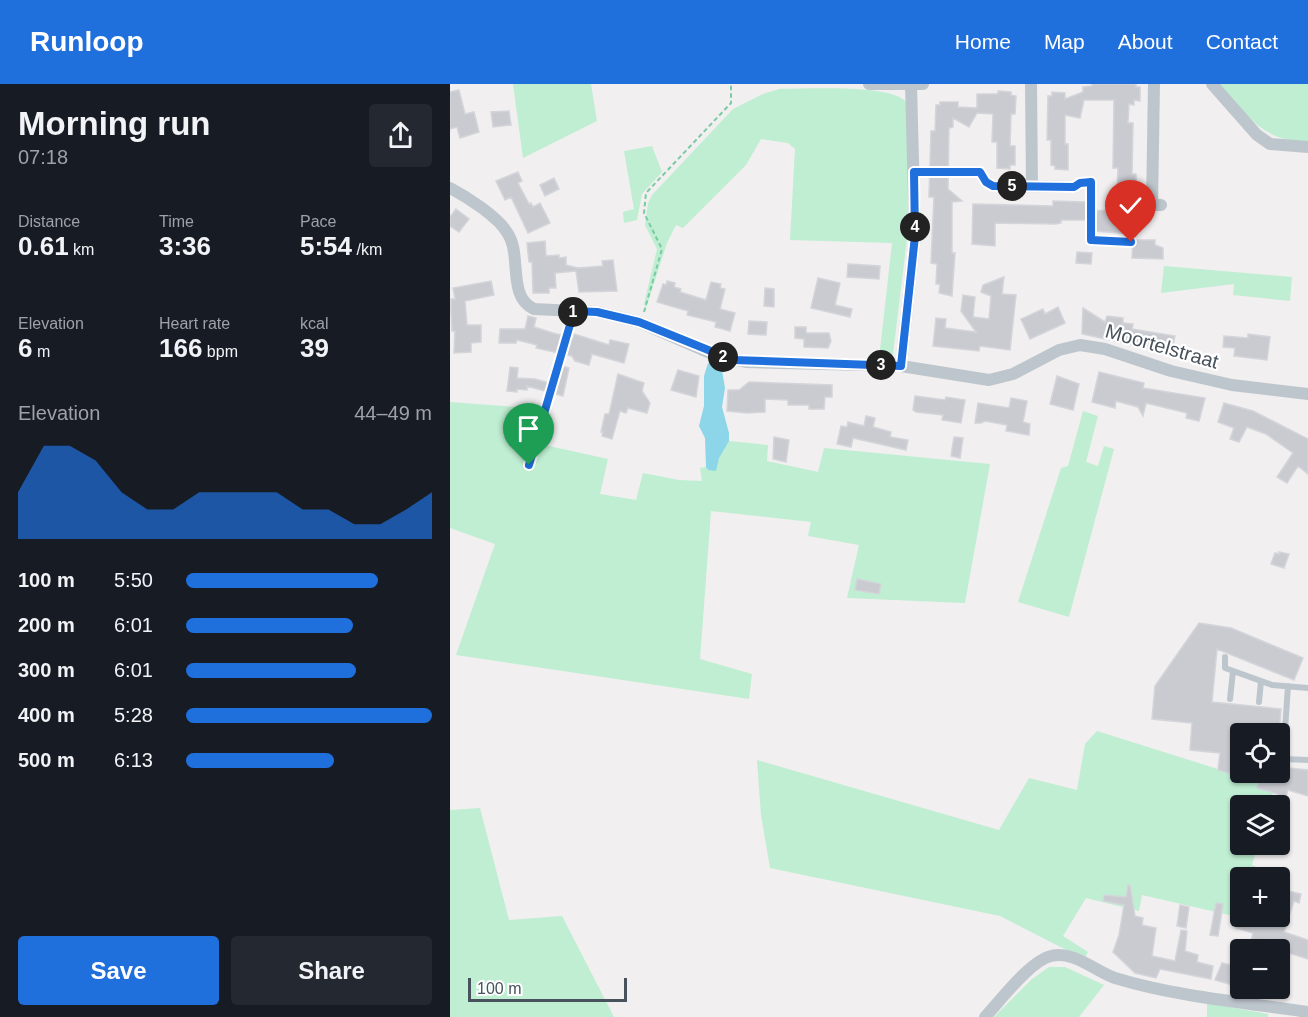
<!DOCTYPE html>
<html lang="en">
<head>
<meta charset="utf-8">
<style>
  body { margin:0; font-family:Arial,sans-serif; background:#242831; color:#f1f3f6; height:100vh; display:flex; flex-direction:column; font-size:22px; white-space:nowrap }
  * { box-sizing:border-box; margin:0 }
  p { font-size:20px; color:#9ea1a6 }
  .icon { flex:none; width:33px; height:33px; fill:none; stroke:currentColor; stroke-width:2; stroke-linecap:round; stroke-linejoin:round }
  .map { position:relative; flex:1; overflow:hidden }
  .side { display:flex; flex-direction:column; background:#171b24; width:450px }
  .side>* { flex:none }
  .tools { position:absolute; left:780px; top:639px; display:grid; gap:12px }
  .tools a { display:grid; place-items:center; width:60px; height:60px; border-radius:6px; background:#171b24; box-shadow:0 2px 4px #0004; font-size:30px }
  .scale { position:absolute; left:18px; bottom:15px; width:159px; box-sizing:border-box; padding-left:6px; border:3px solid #48525c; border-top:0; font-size:16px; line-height:21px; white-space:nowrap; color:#48525c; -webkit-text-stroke:4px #fff; paint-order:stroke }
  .pin { position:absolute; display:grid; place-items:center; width:51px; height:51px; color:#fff; margin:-62px -26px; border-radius:50% 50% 50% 0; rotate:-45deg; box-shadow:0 0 6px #0007 }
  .pin .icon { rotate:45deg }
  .km { position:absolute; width:30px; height:30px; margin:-15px; border-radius:50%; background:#222; color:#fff; font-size:16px; line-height:30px; text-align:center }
  .round { display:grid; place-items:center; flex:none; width:63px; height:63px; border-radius:6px; background:#242831 }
  .summary { display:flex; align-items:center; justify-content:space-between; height:102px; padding:0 18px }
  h1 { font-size:33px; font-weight:600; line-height:45px }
  .stats { display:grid; grid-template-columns:repeat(3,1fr); gap:9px; height:102px; padding:6px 18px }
  .stats div { display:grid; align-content:center }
  .stats b { font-size:26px; font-weight:600 }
  .stats small { font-size:16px; font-weight:400 }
  .stats p { font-size:16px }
  .chart { height:168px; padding:12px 18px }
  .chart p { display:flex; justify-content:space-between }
  .chart svg { width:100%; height:108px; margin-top:6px; fill:#1f6fdc; opacity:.7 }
  .primary-button { display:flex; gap:12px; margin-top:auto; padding:12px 18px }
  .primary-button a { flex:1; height:69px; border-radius:6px; background:#1f6fdc; color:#fff; font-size:24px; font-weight:600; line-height:69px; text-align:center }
  .primary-button a+a { background:#242831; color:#f1f3f6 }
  ul { padding:0 18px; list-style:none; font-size:20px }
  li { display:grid; grid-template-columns:96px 72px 1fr; align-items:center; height:45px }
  li i { height:15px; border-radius:8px; background:#1f6fdc }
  header { display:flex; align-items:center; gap:36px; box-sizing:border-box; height:84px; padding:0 30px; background:#1f6fdc; color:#fff }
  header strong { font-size:28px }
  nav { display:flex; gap:33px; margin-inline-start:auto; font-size:21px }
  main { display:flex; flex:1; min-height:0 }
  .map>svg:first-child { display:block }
</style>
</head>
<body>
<header>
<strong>Runloop</strong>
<nav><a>Home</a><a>Map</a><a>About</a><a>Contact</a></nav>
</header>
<main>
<section class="side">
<div class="summary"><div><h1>Morning run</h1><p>07:18</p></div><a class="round"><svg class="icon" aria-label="share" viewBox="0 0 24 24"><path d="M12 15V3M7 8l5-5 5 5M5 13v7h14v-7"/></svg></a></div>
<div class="stats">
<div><p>Distance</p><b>0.61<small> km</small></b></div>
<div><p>Time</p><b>3:36</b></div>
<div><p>Pace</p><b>5:54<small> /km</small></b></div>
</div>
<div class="stats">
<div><p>Elevation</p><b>6<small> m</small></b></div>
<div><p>Heart rate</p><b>166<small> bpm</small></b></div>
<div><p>kcal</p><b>39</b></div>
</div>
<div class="chart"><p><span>Elevation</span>44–49 m</p>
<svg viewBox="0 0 160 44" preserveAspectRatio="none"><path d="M0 44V25L10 6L20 6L30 12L40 25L50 32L60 32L70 25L80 25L90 25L100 25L110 32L120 32L130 38L140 38L150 32L160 25V44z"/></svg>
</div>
<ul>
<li><b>100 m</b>5:50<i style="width:78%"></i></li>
<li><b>200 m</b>6:01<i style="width:68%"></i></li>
<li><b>300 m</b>6:01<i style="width:69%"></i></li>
<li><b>400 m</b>5:28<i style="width:100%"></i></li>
<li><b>500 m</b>6:13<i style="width:60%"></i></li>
</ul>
<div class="primary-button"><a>Save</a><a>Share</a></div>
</section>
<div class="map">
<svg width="858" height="933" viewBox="0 0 858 933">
  <rect width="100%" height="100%" fill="#f1efef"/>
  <path fill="#bfeed2" d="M63,0H141L147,37L73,74Z
    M769,0H858V58C814,58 796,31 769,0Z
    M329,5C355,5 442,0 456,18L459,83L457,155L443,270L439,274L429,275L442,159L340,156L345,65L338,59L311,55L296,81L233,144L226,141L217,159L196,224L194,220L207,165L195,141L198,119L202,111L283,25L313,10Z
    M202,62L212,88L192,110L187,136L174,139L173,128L184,125L174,67Z
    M714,182L842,193L840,217L783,211L784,200L711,209Z
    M0,318L92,325L81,358L158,375L150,410L186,416L193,389L229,396L252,397L250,384L256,383L258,386L279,357L318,361L317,377L368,388L374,364L540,380L515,519L397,514L409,461L358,452L361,438L261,427L250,575L302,590L299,615L6,571L45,460L0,444Z
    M633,327L648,332L636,378L648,382L654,362L664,365L619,533L568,518L611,384L618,382Z
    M647,647L809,698L807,704L823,709L819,721L790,722V760L808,761L802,781L808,784L806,793L790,794V832L801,833V836L692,811L689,827L636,814L613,852L638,868L634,875L550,832L320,784L311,731L307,676L549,746L579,694L627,706L635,660Z
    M30,724L59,836L112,832L164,933H0V726Z
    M599,883H615L654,901L629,933H544L582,895Z
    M757,919L818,930V933H757Z"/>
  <path fill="#8dd5e9" d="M258,279L272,286L275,304L272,323L279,349V357L269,374L266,387L258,386L256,383L255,354L249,342L254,322V292Z"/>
  <path fill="#c9cbd1" stroke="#d3d5da" stroke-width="1.5" d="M642,0H686V3H690V17L684,16V21L679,20L678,39H683L682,90H686V108H681L680,150L646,147V136H611V139L606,140L545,139V162L522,160L523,120L603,122V117L638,118L637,127L663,126V111H667L668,84H663L664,16H634L630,34L615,31V60H618V86L605,85V82L601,81V56H597L598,12H602V8L615,9V15L633,8V3L642,2Z
    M9,6L15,30L24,28L29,48L10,54L7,43L0,45V8Z
    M548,7L561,8V11L566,12L565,30H561L560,62H565V81H560V85L547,84V58H542L543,30L527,29L519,43L503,34V43L499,44L498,105L512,117L502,118V169H505L502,212L489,209L490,200H486L487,180L481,179L484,113H479L481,47H485L486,21H490V18H508V23L527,24V10H548Z
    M59,27L61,41L43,43L41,28Z
    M68,88L72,97L68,99L79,120L81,119L83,123L90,119L100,139L78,149L61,113L55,116L46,97Z
    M104,94L109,105L95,112L90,101Z
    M6,125L19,135L9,148L0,142V133Z
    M683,156H705V161L713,164V175L682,174Z
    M95,157L96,172L109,171V174L116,173V181L128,184L153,182L152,177L163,176L167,207L129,208L126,187L105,189L106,204H99V209H83L82,178H79L77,159Z
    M627,168L642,169L641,180L626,179Z
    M398,180L430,182L429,195L397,193Z
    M554,193L552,210L566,211L560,266L530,262L529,267L483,262L486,234L496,235L495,244L526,248L511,227L513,211L525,213L523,233L539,235L541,212L531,208L533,201Z
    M368,194L390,199L385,221L402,225L400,233L361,224Z
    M41,197L44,211L15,217L17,241H31V258L21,259V268L4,269L5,247H2L1,226V215H5L3,204Z
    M217,197L225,199L224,203L231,205L230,208L256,216L261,198L271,200L270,204L275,205L270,225L285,229L280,247L265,243L266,238L237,231L238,227L207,218L213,200L216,201Z
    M315,204L324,205V223L314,222Z
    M608,223L615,239L580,255L571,235L593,225L595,230Z
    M633,224L655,238L657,232L673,234V239L683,240L682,245L725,252L721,269L632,250Z
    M78,232L86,234L84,243L103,249L123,254L124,250L159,261L160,256L179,260L174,279L142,270L139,281L125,277L122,272L86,264L87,261L67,256L66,259H49L50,245H75Z
    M299,237L317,238L316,251L298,250Z
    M345,243H356V249H379L381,257L378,264L354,263V255L345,254Z
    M798,250L820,253L817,276L784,272L785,264L773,263L774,252L798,254Z
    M113,282L119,284L113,312L77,302V306L67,305V308L57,307L60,283L68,284L67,294L85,295L107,301Z
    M228,286L249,292L246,313L221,306Z
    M649,288L694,299L693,304L755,314L749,337L736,334L737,329L696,319L693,332L688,323L666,317L665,324L642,318Z
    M168,290L194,299L192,307L200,319L197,329L178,324L176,329L170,327L162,355L152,352L153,348H151L155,330H159Z
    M607,292L629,300L623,326L600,320Z
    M299,298L382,301V313H375L374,325H359V321H338V316L315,315V328L297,329L277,327L278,306H289Z
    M465,312L495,316L496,313L515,316L511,339L492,336L493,331L466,328L463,326Z
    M561,314L577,317L573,338L580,340L579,351L556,347L557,341L535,337L531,339H525L528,319L559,324Z
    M774,319L803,327L858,355V390L848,382L837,399L827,393L843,369L816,350L797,343L789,358L780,355L784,344L768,338Z
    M416,332L425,334L423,343L441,348L440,353L458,356L456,366L403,354L401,363L387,360L391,342L397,343L398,338L414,342Z
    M324,353L339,356L336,378L323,375Z
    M504,353L513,354L510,374L501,372Z
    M829,468L839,470L834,484L821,480L825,469L829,470Z
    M407,495L431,500L429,510L405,506Z
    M749,539L781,544L853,574L844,596L767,565L762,618L831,625L829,650H790V688H830V683L858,686V712L838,706L835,715L827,712L828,710L807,704L809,698L768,686L770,669L740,666L742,639L702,635L705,602Z
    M678,801H680L685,832L693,834L692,841L706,844L702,872L725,877L731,846L737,847L735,867L748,871L747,878L763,882L761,895L710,885L706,894L685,889L663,868L669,851L674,821L653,817L654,811L676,813Z
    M830,805L851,810L849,819L844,817L834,848L858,856V875L839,869L841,862L821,855L819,866H799L803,849L786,844L789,835L805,841L807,832H830Z
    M766,819L773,820L768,852L760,851Z
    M730,821L739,823L736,844L727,842Z
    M785,864L791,866L783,901L765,896L772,879L780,881Z"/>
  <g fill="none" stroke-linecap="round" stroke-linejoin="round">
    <path stroke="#78cba3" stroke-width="2" stroke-dasharray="4.5 3" stroke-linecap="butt" d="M473,88H530L535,96
      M633,99L641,98V156L681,158L699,131
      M194,228L212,165L194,129L196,109L281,19V0
      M79,381L121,238"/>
    <path stroke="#bec6cd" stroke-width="6" d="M775,573V584L822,601L858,604
      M838,602L833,675L858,676
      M780,615L783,587
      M809,618L811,597"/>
    <path stroke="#bec6cd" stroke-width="12" d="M419,0H473
      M581,0L582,102
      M704,0L702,121H711
      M762,0L807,51L820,60L858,63
      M544,102L624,103
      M0,104C17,113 49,133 58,150C72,172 57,213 84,225L147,228L160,231L189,238L267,272L297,278L451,282L539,296L563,290L609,266L630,261L655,265L721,287L782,301L858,310
      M451,282L465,152L461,1
      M535,933C551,916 580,877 601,872C623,866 645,887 665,894C723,912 797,919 858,928"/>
  </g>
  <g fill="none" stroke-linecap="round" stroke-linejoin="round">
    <g stroke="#fff" stroke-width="12">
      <path id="route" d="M79,381L124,227L147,228L189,238L283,276L451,282L465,152L464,88H530L536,98L543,102L624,103L630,99L641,98V156L681,158"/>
    </g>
    <use href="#route" stroke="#1f6fdc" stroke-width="8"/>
  </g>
  <g text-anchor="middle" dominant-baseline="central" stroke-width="4.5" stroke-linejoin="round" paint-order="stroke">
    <g font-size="20" fill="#48525c" stroke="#fff">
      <text transform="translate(712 262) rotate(16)">Moortelstraat</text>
    </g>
  </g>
</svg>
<div class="tools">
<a><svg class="icon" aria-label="locate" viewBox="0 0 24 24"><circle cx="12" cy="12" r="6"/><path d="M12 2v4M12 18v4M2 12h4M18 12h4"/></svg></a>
<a><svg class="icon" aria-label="layers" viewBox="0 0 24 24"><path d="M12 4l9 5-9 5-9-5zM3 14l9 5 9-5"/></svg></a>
<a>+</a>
<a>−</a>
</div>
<div class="scale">100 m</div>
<div class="pin" style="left:79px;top:381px;background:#1e9e55"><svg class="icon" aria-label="arrive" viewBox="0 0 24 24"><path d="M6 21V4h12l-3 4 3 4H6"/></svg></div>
<div class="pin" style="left:681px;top:158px;background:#d93025"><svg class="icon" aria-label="check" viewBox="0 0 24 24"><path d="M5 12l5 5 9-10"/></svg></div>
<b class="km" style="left:123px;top:228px">1</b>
<b class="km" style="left:273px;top:273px">2</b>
<b class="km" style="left:431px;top:281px">3</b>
<b class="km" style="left:465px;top:143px">4</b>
<b class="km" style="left:562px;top:102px">5</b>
</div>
</main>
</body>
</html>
